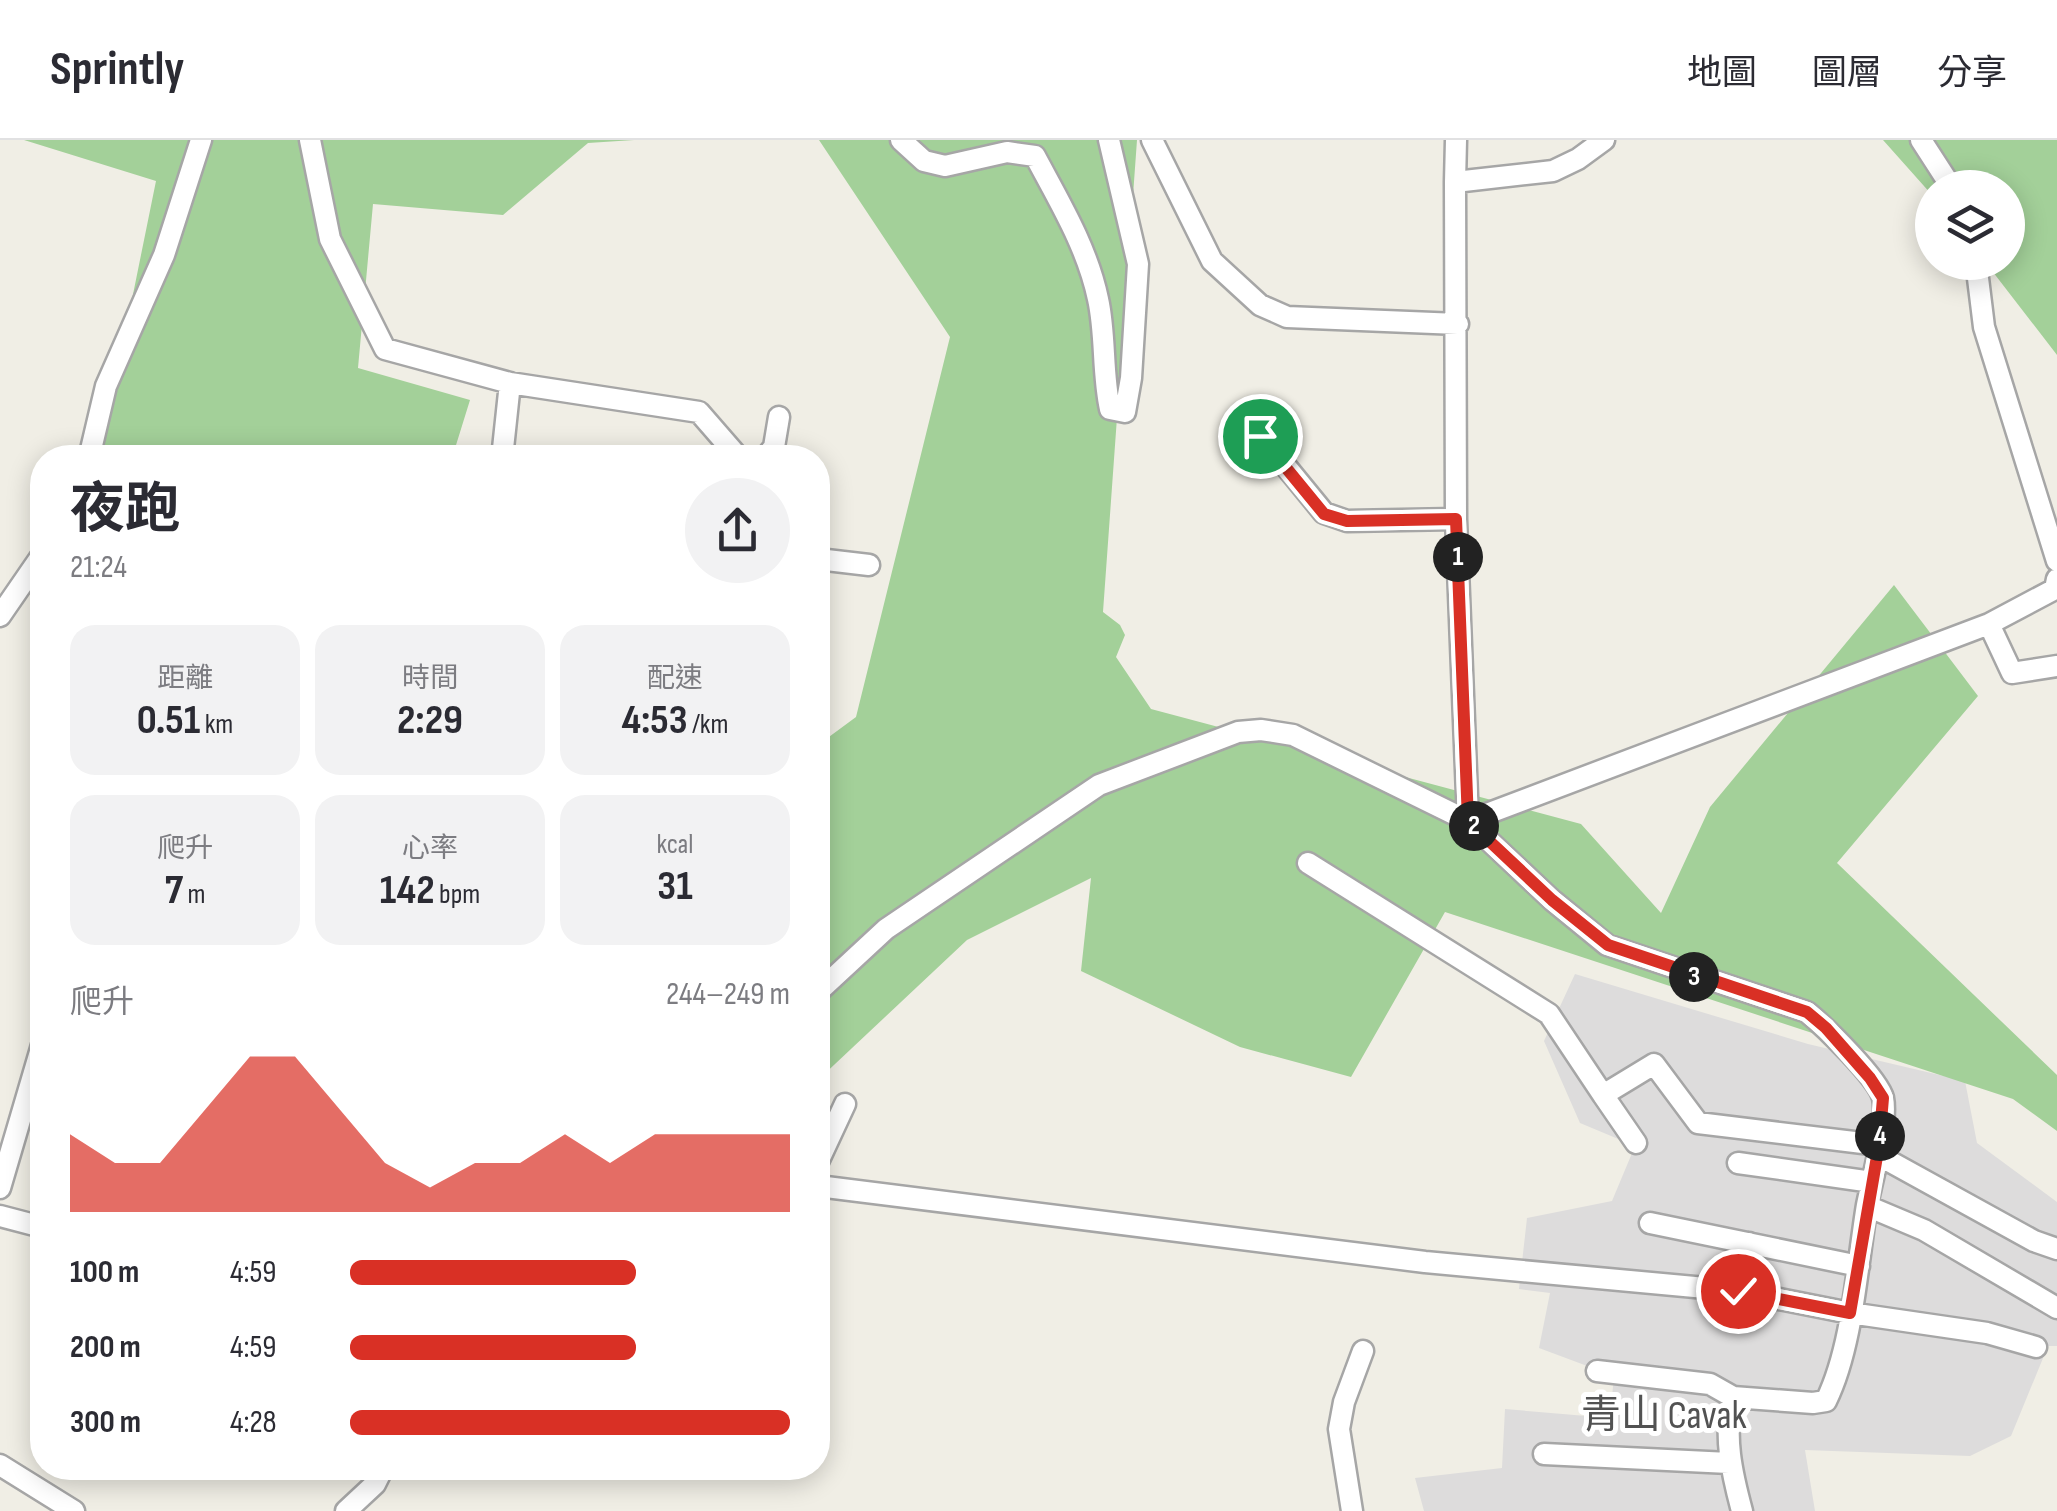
<!DOCTYPE html>
<html lang="zh-TW">
<head>
<meta charset="utf-8">
<style>
  body { margin:0; font-family:"Sofia Sans Condensed","Noto Sans TC",sans-serif; background:#f2f2f3; color:#2b2b33; height:100vh; display:flex; flex-direction:column; font-size:38px; white-space:nowrap }
  * { box-sizing:border-box; margin:0 }
  p { font-size:32px; color:#7c7c81 }
  .icon { flex:none; width:55px; height:55px; fill:none; stroke:currentColor; stroke-width:2; stroke-linecap:round; stroke-linejoin:round }
  .map { position:relative; flex:1; overflow:hidden }
  .details { position:absolute; left:30px; top:305px; width:800px; height:1035px; display:flex; flex-direction:column; background:#fff; border-radius:40px; box-shadow:0 5px 25px #0003 }
  .details>* { flex:none }
  .buttons { position:absolute; left:1915px; top:30px; display:grid; gap:20px }
  .buttons a { display:grid; place-items:center; width:110px; height:110px; border-radius:50%; background:#fff; box-shadow:0 5px 25px #0003; font-size:50px }
  .pin { position:absolute; display:grid; place-items:center; width:85px; height:85px; color:#fff; margin:-42px; border:5px solid #fff; border-radius:50%; box-shadow:0 2px 10px #0007 }
  .km { position:absolute; width:50px; height:50px; margin:-25px; border-radius:50%; background:#222; color:#fff; font-size:28px; line-height:50px; text-align:center }
  .round { display:grid; place-items:center; flex:none; width:105px; height:105px; border-radius:52px; background:#f2f2f3 }
  .headline { display:flex; align-items:center; justify-content:space-between; height:170px; padding:0 40px }
  h1 { font-size:55px; font-weight:700; line-height:75px }
  .stats { display:grid; grid-template-columns:repeat(3,1fr); gap:15px; height:170px; padding:10px 40px }
  .stats div { display:grid; align-content:center; border-radius:25px; background:#f2f2f3; text-align:center }
  .stats b { font-size:42px; font-weight:700 }
  .stats small { font-size:28px; font-weight:400 }
  .stats p { font-size:28px }
  .chart { height:280px; padding:20px 40px }
  .chart p { display:flex; justify-content:space-between }
  .chart svg { width:100%; height:180px; margin-top:10px; fill:#d93025; opacity:.7 }
  ul { padding:0 40px; list-style:none; font-size:32px }
  li { display:grid; grid-template-columns:160px 120px 1fr; align-items:center; height:75px }
  li i { height:25px; border-radius:12px; background:#d93025 }
  header { display:flex; align-items:center; gap:60px; box-sizing:border-box; height:140px; padding:0 50px; background:#fff; border-bottom:2px solid #e1e1e2 }
  header strong { font-size:48px }
  nav { display:flex; gap:55px; margin-inline-start:auto; font-size:35px }
  .map>svg:first-child { display:block }
</style>
</head>
<body>
<header>
<strong>Sprintly</strong>
<nav><a>地圖</a><a>圖層</a><a>分享</a></nav>
</header>
<div class="map">
<svg width="2057" height="1371" viewBox="0 0 2057 1371">
  <rect width="100%" height="100%" fill="#f0eee5"/>
  <path fill="#dddcdc" d="M1575,834L1808,904L1965,941L1977,1003L2057,1062V1206H2048L2011,1296L1970,1316L1805,1310L1815,1371H1424L1415,1338L1502,1328L1505,1269L1610,1278L1614,1236L1539,1208L1550,1153L1519,1149L1527,1078L1612,1061L1635,1006L1580,983L1544,901Z"/>
  <path fill="#a3d099" d="M24,0H634L588,3L503,75L373,64L358,228L470,260L452,318L100,317L156,41Z
    M819,0H1137L1103,472L1120,485L1125,495L1116,517L1151,569L1581,684L1661,773L1710,667L1894,445L1978,556L1837,723L2057,935V991L2013,959L1445,772L1351,937L1240,907L1081,831L1091,738L967,800L818,940V605L856,577L950,197Z
    M1883,0H2057V215L1986,123L2008,122V48H1932V55Z"/>
  <g fill="none" stroke-linecap="round" stroke-linejoin="round">
    <g stroke="#a6a6a6" stroke-width="25">
      <path id="minor" d="M310,0L330,99L385,209L510,243L699,272L739,318
        M901,0L924,21L945,26L1007,12L1035,16C1060,63 1087,107 1098,159C1106,195 1102,233 1110,269L1125,272L1131,238L1138,124L1109,0
        M1152,0L1212,121L1260,165L1287,177L1458,184
        M1604,0L1578,19L1553,31L1455,42L1456,379L1468,681L1552,760L1607,805L1807,872C1824,886 1878,938 1883,958C1888,982 1872,1040 1867,1065C1857,1125 1853,1206 1826,1261L1813,1263L1733,1257C1723,1295 1732,1334 1742,1371
        M1921,0L1952,48
        M1455,42L1456,0
        M1976,122L1984,187L2057,421
        M1261,296L1324,373L1347,381L1456,379
        M89,318L106,246L164,115L201,0
        M502,318L510,243
        M765,318L774,307L779,277
        M818,419L869,425
        M0,476L42,415
        M1989,484L2012,533L2057,526
        M1308,723L1549,874L1603,955L1654,924L1698,983L1879,1005
        M818,852L886,789L1099,645L1238,592L1261,590L1293,595L1468,681L1989,484L2055,449L2057,439
        M1603,955L1636,1003
        M1878,1015L2034,1101L2057,1109
        M818,1022L845,964
        M1738,1023L1872,1042
        M818,1046L1425,1122L1738,1151L1850,1173L1987,1193L2036,1207
        M0,1048L42,905
        M1867,1066L1924,1090L2057,1168
        M0,1076L42,1087
        M1650,1083L1859,1126
        M1738,1151L1749,1103
        M1597,1231L1710,1244L1733,1257
        M1544,1314L1729,1323
        M0,1325L74,1371
        M346,1371L375,1344L383,1328
        M1352,1371L1339,1289L1344,1262L1363,1211"/>
    </g>
    <use href="#minor" stroke="#fff" stroke-width="20"/>
  </g>
  <g fill="none" stroke-linecap="round" stroke-linejoin="round">
    <g stroke="#fff" stroke-width="20">
      <path id="route" d="M1260,296L1324,374L1347,381L1456,379L1468,681L1552,760L1608,805L1807,872L1826,888L1870,938L1883,958L1879,1005L1850,1173L1738,1151"/>
    </g>
    <use href="#route" stroke="#d93025" stroke-width="12"/>
  </g>
  <g text-anchor="middle" dominant-baseline="central" stroke-width="10" stroke-linejoin="round" paint-order="stroke">
    <g font-size="40" fill="#525252" stroke="#fff">
      <text x="1664" y="1276">青山 Cavak</text>
    </g>
  </g>
</svg>
<div class="buttons">
<a><svg class="icon" aria-label="layers" viewBox="0 0 24 24"><path d="M12 4l9 5-9 5-9-5zM3 14l9 5 9-5"/></svg></a>
</div>
<div class="pin" style="left:1260px;top:296px;background:#1e9e55"><svg class="icon" aria-label="arrive" viewBox="0 0 24 24"><path d="M6 21V4h12l-3 4 3 4H6"/></svg></div>
<div class="pin" style="left:1738px;top:1151px;background:#d93025"><svg class="icon" aria-label="check" viewBox="0 0 24 24"><path d="M5 12l5 5 9-10"/></svg></div>
<b class="km" style="left:1458px;top:417px">1</b>
<b class="km" style="left:1474px;top:686px">2</b>
<b class="km" style="left:1694px;top:837px">3</b>
<b class="km" style="left:1880px;top:996px">4</b>
<section class="details">
<div class="headline"><div><h1>夜跑</h1><p>21:24</p></div><a class="round"><svg class="icon" aria-label="share" viewBox="0 0 24 24"><path d="M12 15V3M7 8l5-5 5 5M5 13v7h14v-7"/></svg></a></div>
<div class="stats">
<div><p>距離</p><b>0.51<small> km</small></b></div>
<div><p>時間</p><b>2:29</b></div>
<div><p>配速</p><b>4:53<small> /km</small></b></div>
</div>
<div class="stats">
<div><p>爬升</p><b>7<small> m</small></b></div>
<div><p>心率</p><b>142<small> bpm</small></b></div>
<div><p>kcal</p><b>31</b></div>
</div>
<div class="chart"><p><span>爬升</span>244–249 m</p>
<svg viewBox="0 0 160 44" preserveAspectRatio="none"><path d="M0 44V25L10 32L20 32L30 19L40 6L50 6L60 19L70 32L80 38L90 32L100 32L110 25L120 32L130 25L140 25L150 25L160 25V44z"/></svg>
</div>
<ul>
<li><b>100 m</b>4:59<i style="width:65%"></i></li>
<li><b>200 m</b>4:59<i style="width:65%"></i></li>
<li><b>300 m</b>4:28<i style="width:100%"></i></li>
</ul>
</section>
</div>
</body>
</html>
